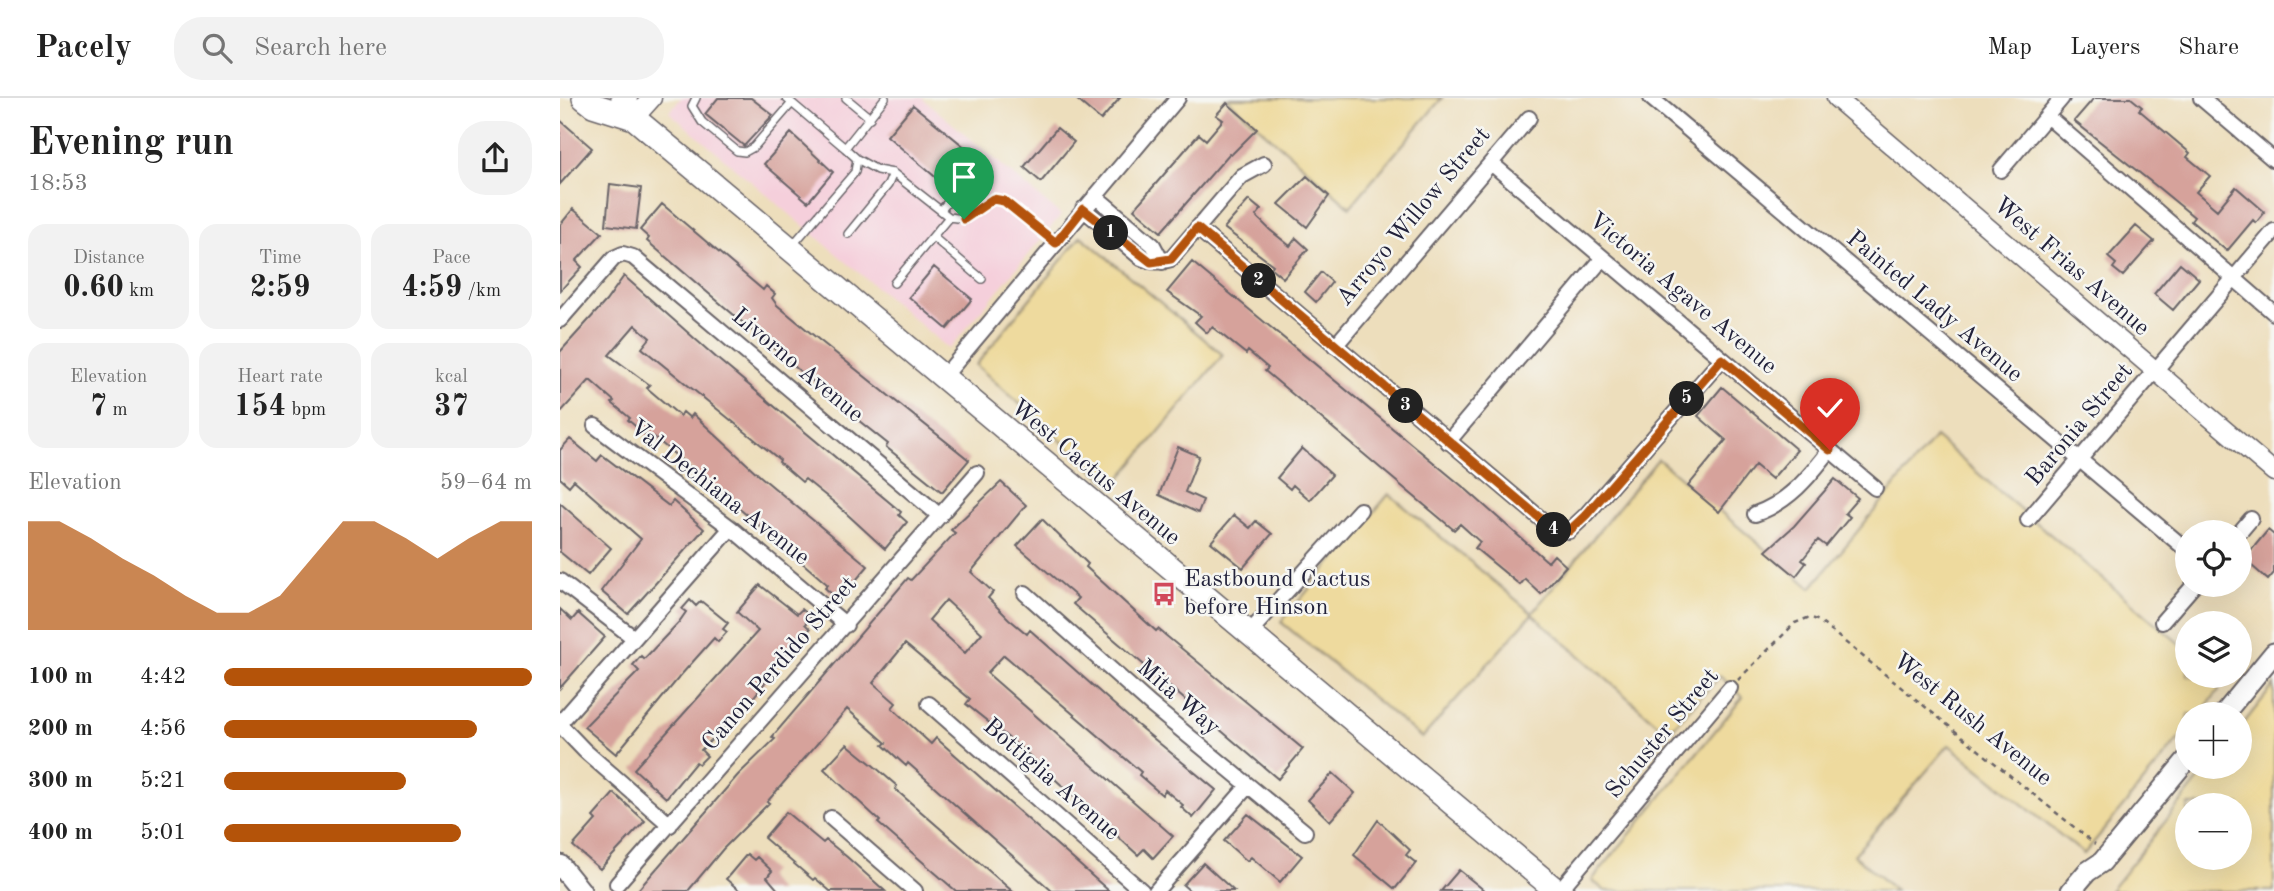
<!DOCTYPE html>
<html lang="en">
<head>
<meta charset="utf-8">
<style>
  body { margin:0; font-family:"Old Standard TT",serif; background:#f2f2f2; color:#222; height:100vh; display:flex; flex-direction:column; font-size:26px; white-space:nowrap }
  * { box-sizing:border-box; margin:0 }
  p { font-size:23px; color:#767676 }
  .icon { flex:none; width:38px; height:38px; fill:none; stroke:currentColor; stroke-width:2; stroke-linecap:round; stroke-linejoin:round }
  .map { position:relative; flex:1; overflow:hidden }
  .panel { display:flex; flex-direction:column; background:#fff; width:560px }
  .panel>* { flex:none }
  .tools { position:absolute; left:1615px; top:422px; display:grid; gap:14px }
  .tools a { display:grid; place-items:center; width:77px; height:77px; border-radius:50%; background:#fff; box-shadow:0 7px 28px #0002; font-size:35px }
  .pin { position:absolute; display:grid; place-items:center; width:60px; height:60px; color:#fff; margin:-72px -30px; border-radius:50% 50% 50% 0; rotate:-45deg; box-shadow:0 0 7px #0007 }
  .pin .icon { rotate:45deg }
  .km { position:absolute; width:35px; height:35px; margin:-18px; border-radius:50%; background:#222; color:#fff; font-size:19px; line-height:35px; text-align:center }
  .round { display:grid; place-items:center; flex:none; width:74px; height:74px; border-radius:28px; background:#f2f2f2 }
  .head { display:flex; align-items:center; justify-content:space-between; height:119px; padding:0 28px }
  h1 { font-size:38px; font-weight:800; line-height:52px }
  .metrics { display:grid; grid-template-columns:repeat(3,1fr); gap:10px; height:119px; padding:7px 28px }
  .metrics div { display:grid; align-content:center; border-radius:18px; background:#f2f2f2; text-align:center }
  .metrics b { font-size:30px; font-weight:800 }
  .metrics small { font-size:19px; font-weight:400 }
  .metrics p { font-size:19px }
  .chart { height:196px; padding:14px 28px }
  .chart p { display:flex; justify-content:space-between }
  .chart svg { width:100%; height:126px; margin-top:7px; fill:#b45309; opacity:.7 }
  ul { padding:0 28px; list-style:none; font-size:23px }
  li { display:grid; grid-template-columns:112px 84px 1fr; align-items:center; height:52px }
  li i { height:18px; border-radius:9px; background:#b45309 }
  header { display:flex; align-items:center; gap:42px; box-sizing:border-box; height:98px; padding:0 35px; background:#fff; border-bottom:2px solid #e0e0e0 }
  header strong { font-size:33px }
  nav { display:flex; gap:38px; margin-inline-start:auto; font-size:24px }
  .search { width:490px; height:63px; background:#f2f2f2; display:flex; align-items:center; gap:18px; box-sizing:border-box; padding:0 24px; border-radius:28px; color:#767676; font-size:26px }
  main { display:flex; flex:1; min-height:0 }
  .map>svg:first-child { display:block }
</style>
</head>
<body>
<header>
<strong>Pacely</strong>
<div class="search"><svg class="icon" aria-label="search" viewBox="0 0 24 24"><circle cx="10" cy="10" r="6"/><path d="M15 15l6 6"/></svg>Search here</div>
<nav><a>Map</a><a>Layers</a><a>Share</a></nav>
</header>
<main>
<section class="panel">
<div class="head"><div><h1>Evening run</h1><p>18:53</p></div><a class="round"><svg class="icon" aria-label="share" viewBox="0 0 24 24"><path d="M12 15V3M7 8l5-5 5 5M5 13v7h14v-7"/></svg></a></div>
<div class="metrics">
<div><p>Distance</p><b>0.60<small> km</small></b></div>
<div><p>Time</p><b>2:59</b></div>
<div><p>Pace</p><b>4:59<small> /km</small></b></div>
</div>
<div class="metrics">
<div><p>Elevation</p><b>7<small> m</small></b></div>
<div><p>Heart rate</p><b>154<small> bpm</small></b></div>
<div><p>kcal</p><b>37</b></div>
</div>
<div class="chart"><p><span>Elevation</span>59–64 m</p>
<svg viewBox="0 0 160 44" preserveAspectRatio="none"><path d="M0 44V6L10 6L20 12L30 19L40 25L50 32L60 38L70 38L80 32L90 19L100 6L110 6L120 12L130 19L140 12L150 6L160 6V44z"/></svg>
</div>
<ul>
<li><b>100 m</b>4:42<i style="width:100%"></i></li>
<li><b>200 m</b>4:56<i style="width:82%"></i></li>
<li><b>300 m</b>5:21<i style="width:59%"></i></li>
<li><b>400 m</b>5:01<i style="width:77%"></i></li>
</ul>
</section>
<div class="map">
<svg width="1714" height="793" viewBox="0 0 1714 793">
  <rect width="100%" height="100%" fill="#f6f6f2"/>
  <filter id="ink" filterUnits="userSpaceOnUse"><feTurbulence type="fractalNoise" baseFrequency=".0143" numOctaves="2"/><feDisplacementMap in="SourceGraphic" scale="14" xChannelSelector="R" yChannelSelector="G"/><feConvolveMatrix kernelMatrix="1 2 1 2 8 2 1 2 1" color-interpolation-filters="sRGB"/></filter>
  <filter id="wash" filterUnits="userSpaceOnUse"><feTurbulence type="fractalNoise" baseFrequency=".00686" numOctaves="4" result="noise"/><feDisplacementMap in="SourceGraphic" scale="28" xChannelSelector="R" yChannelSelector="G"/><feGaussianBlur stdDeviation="1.57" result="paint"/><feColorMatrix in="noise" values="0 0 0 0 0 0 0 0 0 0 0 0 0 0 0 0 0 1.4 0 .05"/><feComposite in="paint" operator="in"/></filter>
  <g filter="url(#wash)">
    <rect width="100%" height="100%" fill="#eddebc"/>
    <path fill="#f5cfdb" d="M121,0H362L501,117L389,251L109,14Z"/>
    <path fill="#eeda9e" stroke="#887e6c" stroke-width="2" fill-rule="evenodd" d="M666,0H882L790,109Z
      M521,138L663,257L553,389L416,267Z
      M1375,339L1627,552L1628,578L1659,579V592L1640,616H1628L1627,631L1524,756L1389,647L1294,757L1336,793H1045L1032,782L1183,599L1160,578L1108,635L972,516L862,640L721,524L829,396L972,515L1098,361L1251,490Z
      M1714,587V793H1550L1649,669L1680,668V630ZM1680,707V760H1628V707Z"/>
    <g id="blocks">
      <path fill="#d6a29b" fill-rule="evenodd" d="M158,0H191L213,17L184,48L145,16Z
        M515,0H560L541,22Z
        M1534,0H1571L1582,9L1579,12L1630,55L1627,59L1650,78L1636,94L1657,112L1676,89L1705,114L1696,125L1693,122L1667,153L1631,123L1634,119L1600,91L1514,23Z
        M667,5L697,31L671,57L669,56L601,134L574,111L639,36L646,42L663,22L656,17Z
        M353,7L407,51L380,83L327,38Z
        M0,22L32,50L0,86Z
        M497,30L514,44L481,84L464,69Z
        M231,35L273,74L248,104L204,66Z
        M747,78L769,98L747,129L719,106Z
        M50,86L81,90L76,131L46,127Z
        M689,102L701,112L696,118L710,132L730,148L736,140L748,151L723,180L711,170L713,167L664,130Z
        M102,106L203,192L206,188L215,196L212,200L217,207L258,241L409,362L382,394L326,349L328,346L273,302L275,299L248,280L87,143L89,140L80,132Z
        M13,111L42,135L16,163L22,169L0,193V127Z
        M1576,128L1594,143L1563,178L1553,170L1556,166L1548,159Z
        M632,164L908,393L988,464L994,457L1006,468L981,496L965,481L960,487L915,450L920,444L900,426L894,432L705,273L708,270L688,253L686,256L652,229L647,235L635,224L641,218L607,194Z
        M1620,165L1639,181L1613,212L1594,196Z
        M374,169L412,201L387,231L349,199Z
        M761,174L772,184L756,204L745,194Z
        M64,178L160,263L341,414L339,417L347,424L325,451L276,406L245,381L242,384L219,364L220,362L82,250L90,240L75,227L49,257L90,287L87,290L120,318L123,314L130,320L133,316L200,378L308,468L285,495L280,491L274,498L265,490L268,487L201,429L94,339L92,342L68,322L70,320L52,305L54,303L30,282L0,315V254L46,203Z
        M1162,289L1237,352L1212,381L1195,367L1159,414L1128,388L1166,342L1138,318Z
        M10,341L37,363L42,357L109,408L113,403L144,431L68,516L41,493L81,441L14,382L9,388L0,380V352Z
        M618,349L639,358L625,394L643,402L638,415L599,397Z
        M742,350L772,377L750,402L733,387L730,391L717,380Z
        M1275,381L1298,400L1285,415L1290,419L1266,448L1258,442L1242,462L1246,465L1236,478L1206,453L1234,428Z
        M441,384L466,407L411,474L433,494L428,500L449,521L467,536L470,532L576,626L656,692L633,720L621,709L623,707L605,692L602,697L579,677L581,674L444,557L427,575L613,738L593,760L584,751L578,757L461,650L406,606L410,601L345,546L313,585L336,605L332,610L371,646L376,640L549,793H492L348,665L346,668L323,647L326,645L287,611L207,704L209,705L163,751L128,793H77L178,677L215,641L212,639L348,480L351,482L395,435L391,432ZM386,502L422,535L405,555L369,522Z
        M0,405L51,450L28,477L0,454Z
        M674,417L690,430L696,423L712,436L683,470L651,444Z
        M482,421L528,466L526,469L596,533L598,531L743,651L718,681L536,526L513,506L518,500L457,448Z
        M1708,432L1714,437V475L1708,482L1684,461Z
        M200,487L237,516L242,511L251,519L245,526L250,531L208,576L210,578L189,605L141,652L147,658L139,666L136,664L106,700L74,671L198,533L177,514Z
        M130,502L136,508L141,503L168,525L163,531L167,534L158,544L154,540L121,577L56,656L24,629L79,573L73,567L81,558L84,561L119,524L126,514L122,511Z
        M0,511L12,522L18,515L45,539L0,590Z
        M287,646L314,668L337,688L335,691L452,793H396L318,725L320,723L264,671Z
        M773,675L795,695L770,723L748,702Z
        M54,695L85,723L40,771L13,748L36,722L33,719Z
        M226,714L263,745L266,742L287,759L325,793H270L255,780L253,782L204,740Z
        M688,716L742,758L720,784L691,759L687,763L664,743Z
        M818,722L850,752L846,757L856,765L835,791L794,757Z
        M187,756L194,762L197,759L212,773L207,779L219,793H180L166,781Z
        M643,765L674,793H630L623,787Z
        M899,772L925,793H881Z"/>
    </g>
  </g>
  <g filter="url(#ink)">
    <use href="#blocks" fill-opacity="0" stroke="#696468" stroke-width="2"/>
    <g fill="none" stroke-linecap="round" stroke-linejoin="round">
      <g stroke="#696468" stroke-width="10">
        <path id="service" d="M136,0L132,8L142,24L177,53L185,54L194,49L232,5
          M226,0L285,50
          M286,0L310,20
          M297,61L317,72L333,75L389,119L404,121L433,101L444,103L496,145
          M381,112L419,68
          M288,136L328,87L333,75
          M373,139L422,181
          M231,149L295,74L297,61L285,50L325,0
          M334,185L389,119"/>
      </g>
      <g stroke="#696468" stroke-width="18">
        <path id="minor" d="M1091,0L1628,453
          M1641,0L1714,62
          M1487,18L1714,215
          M931,65L1315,390
          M1441,72L1502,0
          M535,98L593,147L602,164
          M523,111L581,160C592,165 600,164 611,161L682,78L704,66
          M637,130L994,432L1009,433L1026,417L1162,261
          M0,222L54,160L63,156L73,159L380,418
          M775,248L969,20
          M382,281L618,0
          M35,328L171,430L286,527
          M888,344L1043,160
          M1195,416C1229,404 1249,379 1270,352
          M1468,422L1714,133
          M1680,434L1691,421
          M0,483L74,540
          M465,495L591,607L745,734
          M1602,524L1635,486
          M689,535L800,412
          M369,606L582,793
          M0,625L171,430
          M0,627L25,653L110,727
          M271,720L355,793
          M57,786L417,375
          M596,793L687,689
          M999,793L1170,590"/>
      </g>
      <g stroke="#696468" stroke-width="21">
        <path id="tertiary" d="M1276,0L1714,374
          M74,20L92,0"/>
      </g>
      <g stroke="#696468" stroke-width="23">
        <path id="secondary" d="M1664,616L1714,555
          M0,767L21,793
          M1511,793L1527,774L1542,764L1628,660"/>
      </g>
      <g stroke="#696468" stroke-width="26">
        <path id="primary" d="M24,0L33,7L74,20
          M63,0L74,20L997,793"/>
      </g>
      <path stroke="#696468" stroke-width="2.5" stroke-dasharray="5 5" stroke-linecap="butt" d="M1178,582L1235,525L1250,519L1259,523L1535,746"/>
      <use href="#service" stroke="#fff" stroke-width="7"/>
      <use href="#minor" stroke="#fff" stroke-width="14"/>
      <use href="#tertiary" stroke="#fff" stroke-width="18"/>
      <use href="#secondary" stroke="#fff" stroke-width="19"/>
      <use href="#primary" stroke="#fff" stroke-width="23"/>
    </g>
  </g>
  <g fill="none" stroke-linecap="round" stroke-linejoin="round" filter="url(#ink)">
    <g stroke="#fff" stroke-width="14">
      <path id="route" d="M404,121L433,101L444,103L496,145L523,111L591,164L611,161L637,130L994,432L1009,433L1026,417L1162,261L1270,352"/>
    </g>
    <use href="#route" stroke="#b45309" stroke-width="9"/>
  </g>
  <defs>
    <g id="bus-bare" transform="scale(1.89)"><path d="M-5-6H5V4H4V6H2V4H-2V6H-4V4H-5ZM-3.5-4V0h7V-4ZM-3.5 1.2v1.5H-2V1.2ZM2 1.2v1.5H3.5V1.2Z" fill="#d1495b" stroke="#f6f6f2" stroke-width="2.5" paint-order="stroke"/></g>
  </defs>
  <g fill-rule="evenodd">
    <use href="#bus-bare" x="604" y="496"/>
  </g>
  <g text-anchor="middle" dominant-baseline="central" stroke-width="5" stroke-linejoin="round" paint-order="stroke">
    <g font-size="24" fill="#22223b" stroke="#f6f6f2">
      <text transform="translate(854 119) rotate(-50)">Arroyo Willow Street</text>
      <text transform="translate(1511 169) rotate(41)">West Frias Avenue</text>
      <text transform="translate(1122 196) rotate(40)">Victoria Agave Avenue</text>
      <text transform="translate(1374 209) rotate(40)">Painted Lady Avenue</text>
      <text transform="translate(237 268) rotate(40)">Livorno Avenue</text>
      <text transform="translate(1520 327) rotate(-50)">Baronia Street</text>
      <text transform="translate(535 375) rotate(40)">West Cactus Avenue</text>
      <text transform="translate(159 395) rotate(38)">Val Dechiana Avenue</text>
      <text transform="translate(220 566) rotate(-49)">Canon Perdido Street</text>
      <text transform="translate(618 600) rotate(41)">Mita Way</text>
      <text transform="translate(1412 622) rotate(39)">West Rush Avenue</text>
      <text transform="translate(1103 636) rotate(-50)">Schuster Street</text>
      <text transform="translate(491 682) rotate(41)">Bottiglia Avenue</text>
    </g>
    <g font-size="24" fill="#22223b" stroke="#f6f6f2" text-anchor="start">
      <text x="624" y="482">Eastbound Cactus<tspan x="624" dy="28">before Hinson</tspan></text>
    </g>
  </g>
</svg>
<div class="tools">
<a><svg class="icon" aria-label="locate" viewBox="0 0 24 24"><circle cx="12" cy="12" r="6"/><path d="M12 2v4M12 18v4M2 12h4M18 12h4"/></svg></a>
<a><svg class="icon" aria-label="layers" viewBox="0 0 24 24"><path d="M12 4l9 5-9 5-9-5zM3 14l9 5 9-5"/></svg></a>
<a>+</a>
<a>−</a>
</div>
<div class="pin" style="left:404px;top:121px;background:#1e9e55"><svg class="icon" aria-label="arrive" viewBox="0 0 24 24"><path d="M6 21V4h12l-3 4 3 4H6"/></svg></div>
<div class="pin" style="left:1270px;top:352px;background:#d93025"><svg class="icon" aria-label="check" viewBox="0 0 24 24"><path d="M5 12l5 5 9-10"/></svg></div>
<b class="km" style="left:551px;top:135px">1</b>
<b class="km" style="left:699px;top:183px">2</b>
<b class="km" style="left:846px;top:308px">3</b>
<b class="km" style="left:994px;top:432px">4</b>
<b class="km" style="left:1127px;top:301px">5</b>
</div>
</main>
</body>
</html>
